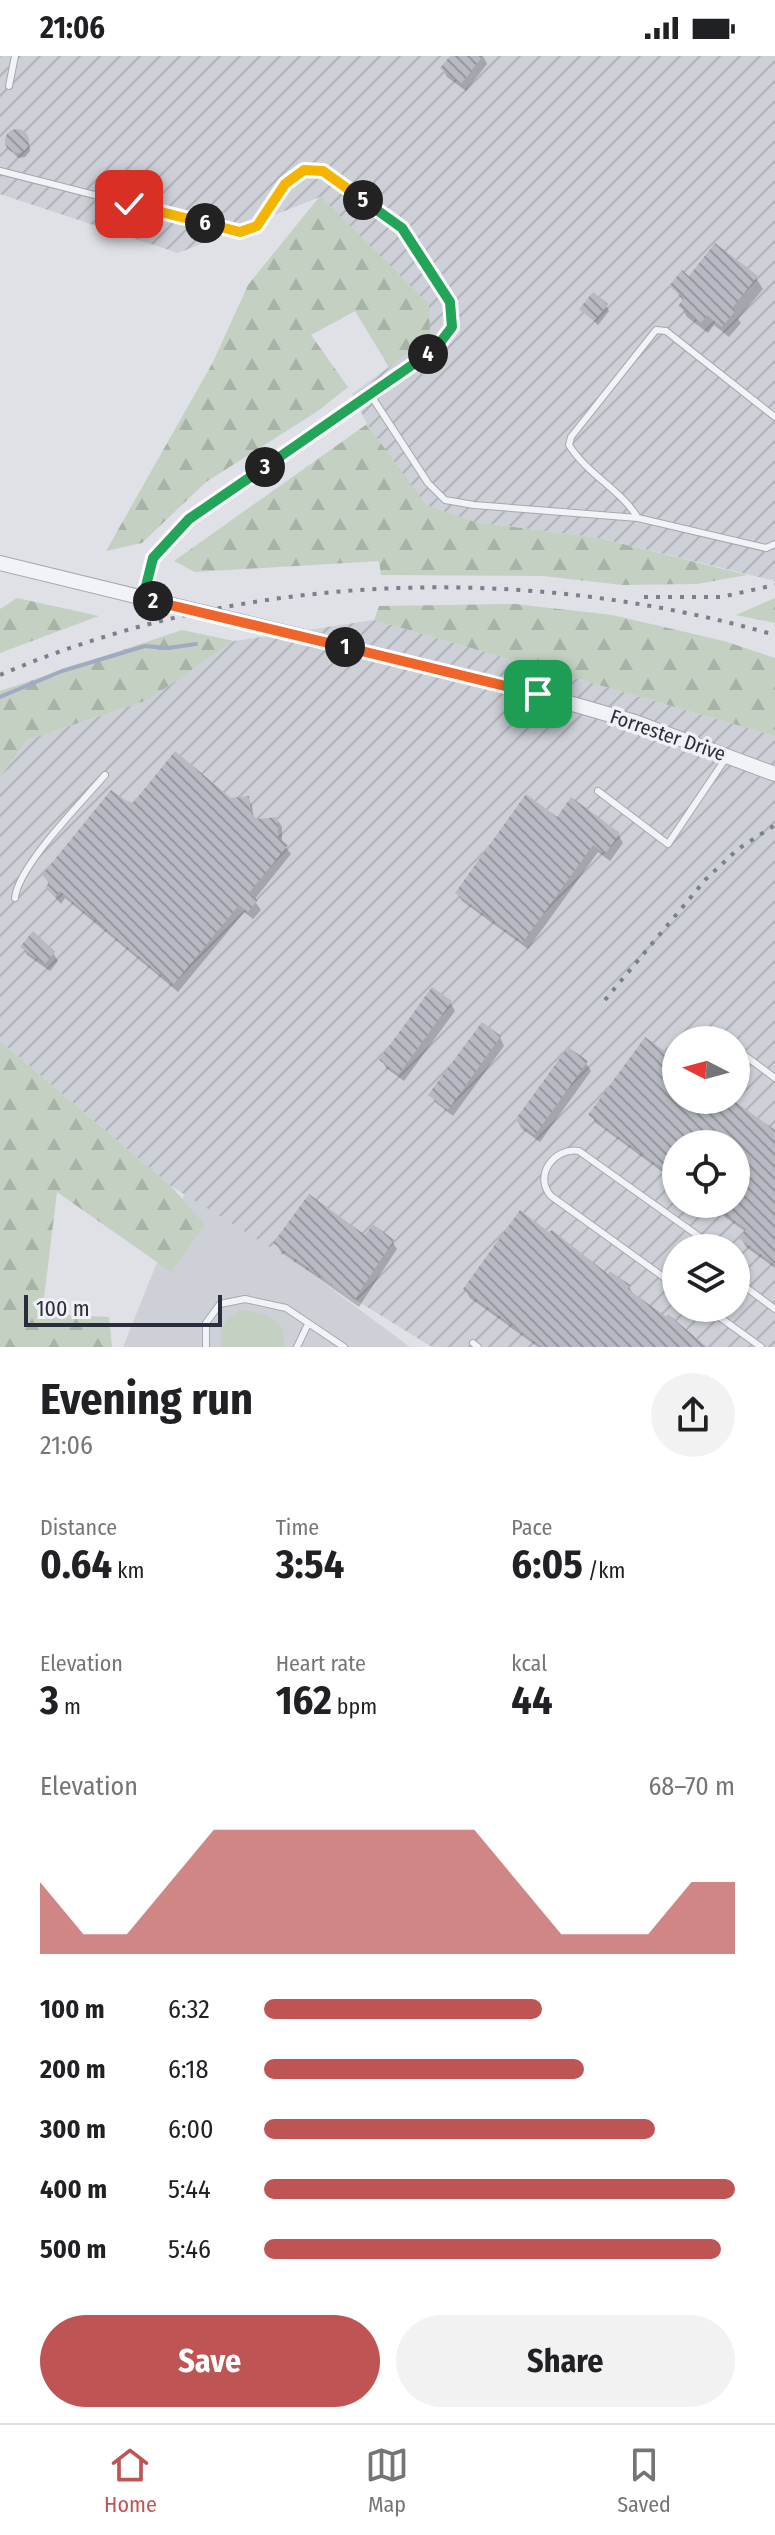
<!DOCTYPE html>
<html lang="en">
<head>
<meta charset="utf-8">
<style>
  body { margin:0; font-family:"Fira Sans Condensed",sans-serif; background:#f2f2f2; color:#202124; height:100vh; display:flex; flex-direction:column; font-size:30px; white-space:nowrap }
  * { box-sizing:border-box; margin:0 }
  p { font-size:26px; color:#757577 }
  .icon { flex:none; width:44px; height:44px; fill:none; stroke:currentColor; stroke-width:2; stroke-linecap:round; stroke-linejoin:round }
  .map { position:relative; height:1291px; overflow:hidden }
  .panel { display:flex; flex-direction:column; background:#fff; flex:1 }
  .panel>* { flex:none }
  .needle { width:52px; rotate:276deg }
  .buttons { position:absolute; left:662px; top:970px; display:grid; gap:16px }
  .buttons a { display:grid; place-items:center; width:88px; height:88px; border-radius:50%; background:#fff; box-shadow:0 2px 6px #0004; font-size:40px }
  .scale { position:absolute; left:24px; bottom:20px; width:198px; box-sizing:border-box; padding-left:8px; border:4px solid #2a2e3c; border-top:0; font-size:22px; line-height:28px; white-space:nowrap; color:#2a2e3c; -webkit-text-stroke:6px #eff1f5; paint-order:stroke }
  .pin { position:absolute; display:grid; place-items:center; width:68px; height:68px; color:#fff; margin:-34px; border-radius:16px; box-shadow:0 4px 12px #0006 }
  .km { position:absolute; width:40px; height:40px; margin:-20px; border-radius:50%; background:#222; color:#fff; font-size:22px; line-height:40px; text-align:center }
  .round { display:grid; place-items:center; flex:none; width:84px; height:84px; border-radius:42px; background:#f2f2f2 }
  .headline { display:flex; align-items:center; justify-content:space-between; height:136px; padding:0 40px }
  h1 { font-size:44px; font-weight:700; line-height:60px }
  .stats { display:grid; grid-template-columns:repeat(3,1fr); gap:12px; height:136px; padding:8px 40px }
  .stats div { display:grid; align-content:center }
  .stats b { font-size:40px; font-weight:700 }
  .stats small { font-size:22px; font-weight:400 }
  .stats p { font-size:22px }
  .chart { height:224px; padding:16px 40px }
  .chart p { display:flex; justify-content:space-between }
  .chart svg { width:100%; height:144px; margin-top:8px; fill:#be5453; opacity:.7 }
  .button { display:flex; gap:16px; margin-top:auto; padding:16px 40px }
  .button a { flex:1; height:92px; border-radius:48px; background:#be5453; color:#fff; font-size:32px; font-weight:700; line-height:92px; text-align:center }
  .button a+a { background:#f2f2f2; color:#202124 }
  ul { padding:0 40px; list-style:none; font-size:26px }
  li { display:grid; grid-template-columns:128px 96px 1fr; align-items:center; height:60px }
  li i { height:20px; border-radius:10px; background:#be5453 }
  .status { display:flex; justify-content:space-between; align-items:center; height:56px; padding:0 40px; background:#fff; direction:ltr }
  .status svg { height:22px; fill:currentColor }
  .tabs { display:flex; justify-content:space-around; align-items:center; height:112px; border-top:2px solid #e0e0e0; background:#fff; font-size:22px; color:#757577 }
  .tabs a { display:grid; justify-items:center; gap:4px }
  .tabs .active { color:#be5453 }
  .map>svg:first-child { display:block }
</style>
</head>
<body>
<div class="status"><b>21:06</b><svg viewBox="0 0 49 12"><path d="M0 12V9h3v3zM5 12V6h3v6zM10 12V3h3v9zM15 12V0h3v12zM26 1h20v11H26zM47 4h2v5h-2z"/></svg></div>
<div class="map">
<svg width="775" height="1291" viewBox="0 0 775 1291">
  <defs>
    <pattern id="industrial-furrows" width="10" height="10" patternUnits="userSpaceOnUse" patternTransform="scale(2)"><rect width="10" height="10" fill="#ced0d8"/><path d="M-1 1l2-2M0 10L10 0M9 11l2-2" fill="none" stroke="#b1b3ba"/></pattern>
    <pattern id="forest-firs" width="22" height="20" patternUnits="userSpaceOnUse" patternTransform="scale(2)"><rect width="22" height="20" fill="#c3d0c2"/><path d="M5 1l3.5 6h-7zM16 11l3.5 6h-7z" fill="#a8b3a8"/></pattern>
    <pattern id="building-back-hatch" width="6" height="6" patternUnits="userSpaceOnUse" patternTransform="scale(2)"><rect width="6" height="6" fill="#b8bac3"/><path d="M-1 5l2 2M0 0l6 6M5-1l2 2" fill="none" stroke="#9698a0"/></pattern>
  </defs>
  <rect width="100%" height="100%" fill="#e0e1e7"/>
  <path fill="#ced0d8" d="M189,1127L410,1291H123Z"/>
  <path fill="url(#industrial-furrows)" fill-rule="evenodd" d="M0,0H775V525L599,482L475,466L425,449L367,368L352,338L430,281L320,141L178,197L0,138Z
    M374,564L775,680V1291H432L171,1130L0,985V722L27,684L148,644L234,585ZM676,984H736V1044H676ZM676,1088H736V1148H676ZM676,1192H736V1252H676Z"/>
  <path fill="#c3d0c2" d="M243,1254C265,1258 290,1263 283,1291H222C219,1272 224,1260 243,1254Z"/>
  <path fill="url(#forest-firs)" d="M320,140L429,248L430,281L389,311L355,255L311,279L348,331L318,355L206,426L142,487L106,495L213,306L248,229Z
    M367,368L426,449L475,466L599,482L747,519L697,528L623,529L543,520L381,519L379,505L195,516L174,505Z
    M17,542L99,560L0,597V553Z
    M775,542V567L736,559Z
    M515,548L612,559L724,585L775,602V680L374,564L379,550Z
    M182,574L234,585L148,644L27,684L0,722V635Z
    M0,985L171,1130L205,1169L171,1216L57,1136L42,1258L109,1261L112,1291H0Z"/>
  <path fill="#0003" d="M452,0H483L487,8L466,35L447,21L443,12Z
    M17,76L26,80L29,86L30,95L25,101L18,102L9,92L8,83Z
    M756,222L763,233L738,263L741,267L729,281L714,269L708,277L687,261L681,250L684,246L672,230L690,223Z
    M606,249L609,255L598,269L582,254Z
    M248,742L252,750L254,763H277L282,771V786L291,798L254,844L261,854L253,863L244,856L178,936L65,842L61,848L47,832L50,829L44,819L134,749Z
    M558,764L618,778L623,787L610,805L598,796L528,893L462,845L457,837Z
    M23,891L53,897L58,905L50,915L27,899Z
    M450,946L455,955L404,1025L386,1012L382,1004Z
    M500,981L504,990L453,1060L436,1047L431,1039Z
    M676,1005V1044H730L775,1076V1212L746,1191L741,1182L746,1176L707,1148H736V1088H676V1126L596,1067L591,1059Z
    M586,1007L591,1015L540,1086L522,1073L517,1064Z
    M736,1017L741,1025L736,1031Z
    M366,1182L392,1185L397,1193L359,1251L281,1196L276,1187Z
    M629,1231L634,1239L687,1275L704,1291H538L470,1242L465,1233Z"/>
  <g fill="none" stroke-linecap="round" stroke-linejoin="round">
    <path stroke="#9fabc3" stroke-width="4" d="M0,641L62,615L145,590L168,592L196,588"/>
  </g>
  <path fill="url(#building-back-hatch)" d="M450,0H483L461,28L440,12Z
    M5 85a12 12 0 1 1 24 0a12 12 0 1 1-24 0Z
    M715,187L758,220L732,252L736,254L722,271L707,259L701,267L678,250L684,242L669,230L682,214L689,220Z
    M593,236L608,248L594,265L579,253Z
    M175,695L231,742L249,740L251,758L257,763L278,761V781L288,789L249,837L258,844L248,856L239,849L173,929L60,835L55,841L45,832L49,826L42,819L111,734L125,744L133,747Z
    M526,738L557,761L571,741L620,777L605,798L593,789L523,886L455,837Z
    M33,875L55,896L45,908L20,891Z
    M432,931L452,945L399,1018L379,1004Z
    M482,966L501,980L448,1054L428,1039Z
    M645,981L676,1003V1044H733L775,1074V1209L739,1182L746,1173L711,1148H736V1088H676V1122L588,1059Z
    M568,991L588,1005L535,1079L515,1064Z
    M309,1138L365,1179L373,1168L394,1184L354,1244L273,1187Z
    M520,1154L549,1176L552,1174L608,1218L610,1215L630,1229L628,1233L666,1261L668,1258L707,1291H542L463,1233Z"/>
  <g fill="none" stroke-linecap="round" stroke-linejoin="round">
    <g stroke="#a6a8b0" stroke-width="8">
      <path id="service" d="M9,30L15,0
        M0,115L240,176L257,170L285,128L304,114L323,115L402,172L450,246L452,271L436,292L189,463L153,502L143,542
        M370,338L428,427L445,444L474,449L638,462L766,492L775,488
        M638,462C620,433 587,418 569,389L571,381L656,274L666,275L775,361
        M598,735L668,788L726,702
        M15,842C18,810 82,746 105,719
        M736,993L775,1022
        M736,1224L775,1253
        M676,1230L551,1140C533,1120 554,1091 579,1095L704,1184L708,1192
        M707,1252L761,1291
        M473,1287L478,1291
        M206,1291V1267L220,1248L245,1243L286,1252L344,1291
        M297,1291L308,1268"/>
    </g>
    <g stroke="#a6a8b0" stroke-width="16">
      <path id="tertiary" d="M0,507L538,638L635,666L775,718"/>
    </g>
    <use href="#service" stroke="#f2f3f6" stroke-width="6"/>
    <use href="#tertiary" stroke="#f2f3f6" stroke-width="14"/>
    <path stroke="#7b7f8f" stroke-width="4" stroke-dasharray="4 8" stroke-linecap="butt" d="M644,541H721L775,529
      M0,619C243,515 523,506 775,579
      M605,944L706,823L738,793L775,769"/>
  </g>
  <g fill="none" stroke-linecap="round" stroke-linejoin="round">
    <g stroke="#fff" stroke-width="16">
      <path id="split-1" d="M345,591L538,638"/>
    </g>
    <g stroke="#fff" stroke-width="16">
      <path id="split-2" d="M153,545L345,591"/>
    </g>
    <g stroke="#fff" stroke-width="16">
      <path id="split-3" d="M153,545L143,542L153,502L189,463L265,411"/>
    </g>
    <g stroke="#fff" stroke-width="16">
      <path id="split-4" d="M265,411L428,298"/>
    </g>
    <g stroke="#fff" stroke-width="16">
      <path id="split-5" d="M363,144L402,172L450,246L452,271L436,292L428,298"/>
    </g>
    <g stroke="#fff" stroke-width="16">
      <path id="split-6" d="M205,167L240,176L257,170L285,128L304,114L323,115L363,144"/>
    </g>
    <g stroke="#fff" stroke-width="16">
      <path id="split-7" d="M129,148L205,167"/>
    </g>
    <use href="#split-1" stroke="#f0652b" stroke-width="10"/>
    <use href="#split-2" stroke="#f0652b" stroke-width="10"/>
    <use href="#split-3" stroke="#22a559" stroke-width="10"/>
    <use href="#split-4" stroke="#22a559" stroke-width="10"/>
    <use href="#split-5" stroke="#22a559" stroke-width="10"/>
    <use href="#split-6" stroke="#f5b400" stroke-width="10"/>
    <use href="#split-7" stroke="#f5b400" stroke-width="10"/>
  </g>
  <g text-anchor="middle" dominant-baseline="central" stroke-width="7" stroke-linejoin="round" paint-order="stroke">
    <g font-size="20" fill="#2a2e3c" stroke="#eff1f5">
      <text transform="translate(668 679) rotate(19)">Forrester Drive</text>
    </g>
  </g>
</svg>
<div class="buttons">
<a><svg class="needle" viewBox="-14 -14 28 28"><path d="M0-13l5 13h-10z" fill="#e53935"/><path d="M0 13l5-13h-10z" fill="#757577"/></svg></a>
<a><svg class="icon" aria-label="locate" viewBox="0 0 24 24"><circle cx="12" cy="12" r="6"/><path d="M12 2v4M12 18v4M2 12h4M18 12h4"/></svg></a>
<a><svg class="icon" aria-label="layers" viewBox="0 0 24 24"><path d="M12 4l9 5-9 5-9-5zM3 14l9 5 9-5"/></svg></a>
</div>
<div class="scale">100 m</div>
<div class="pin" style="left:538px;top:638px;background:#1e9e55"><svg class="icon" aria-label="arrive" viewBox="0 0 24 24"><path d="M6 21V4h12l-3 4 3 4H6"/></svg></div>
<div class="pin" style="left:129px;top:148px;background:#d93025"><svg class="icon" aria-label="check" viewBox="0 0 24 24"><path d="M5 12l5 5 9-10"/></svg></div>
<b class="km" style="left:345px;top:591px">1</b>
<b class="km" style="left:153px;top:545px">2</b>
<b class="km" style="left:265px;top:411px">3</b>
<b class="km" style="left:428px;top:298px">4</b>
<b class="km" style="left:363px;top:144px">5</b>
<b class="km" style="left:205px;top:167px">6</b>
</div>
<section class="panel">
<div class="headline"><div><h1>Evening run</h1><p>21:06</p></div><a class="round"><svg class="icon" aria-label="share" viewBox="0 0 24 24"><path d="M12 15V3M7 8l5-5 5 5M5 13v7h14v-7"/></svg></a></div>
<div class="stats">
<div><p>Distance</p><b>0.64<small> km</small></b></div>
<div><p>Time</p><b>3:54</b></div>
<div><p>Pace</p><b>6:05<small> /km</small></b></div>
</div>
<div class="stats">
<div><p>Elevation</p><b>3<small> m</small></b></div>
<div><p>Heart rate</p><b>162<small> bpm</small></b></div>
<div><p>kcal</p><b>44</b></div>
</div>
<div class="chart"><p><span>Elevation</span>68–70 m</p>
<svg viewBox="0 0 160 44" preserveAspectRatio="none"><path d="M0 44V22L10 38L20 38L30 22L40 6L50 6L60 6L70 6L80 6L90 6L100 6L110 22L120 38L130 38L140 38L150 22L160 22V44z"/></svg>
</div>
<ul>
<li><b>100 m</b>6:32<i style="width:59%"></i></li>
<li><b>200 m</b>6:18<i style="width:68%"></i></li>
<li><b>300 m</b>6:00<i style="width:83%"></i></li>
<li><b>400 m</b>5:44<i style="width:100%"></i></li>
<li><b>500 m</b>5:46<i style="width:97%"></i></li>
</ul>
<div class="button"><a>Save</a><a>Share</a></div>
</section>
<nav class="tabs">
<a class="active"><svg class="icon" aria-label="home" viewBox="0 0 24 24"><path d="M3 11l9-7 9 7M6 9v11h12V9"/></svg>Home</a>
<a><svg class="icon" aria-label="map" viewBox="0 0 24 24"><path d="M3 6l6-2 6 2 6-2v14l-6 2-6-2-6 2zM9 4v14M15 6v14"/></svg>Map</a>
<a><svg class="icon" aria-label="saved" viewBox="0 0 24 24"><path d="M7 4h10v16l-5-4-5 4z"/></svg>Saved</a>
</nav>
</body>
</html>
